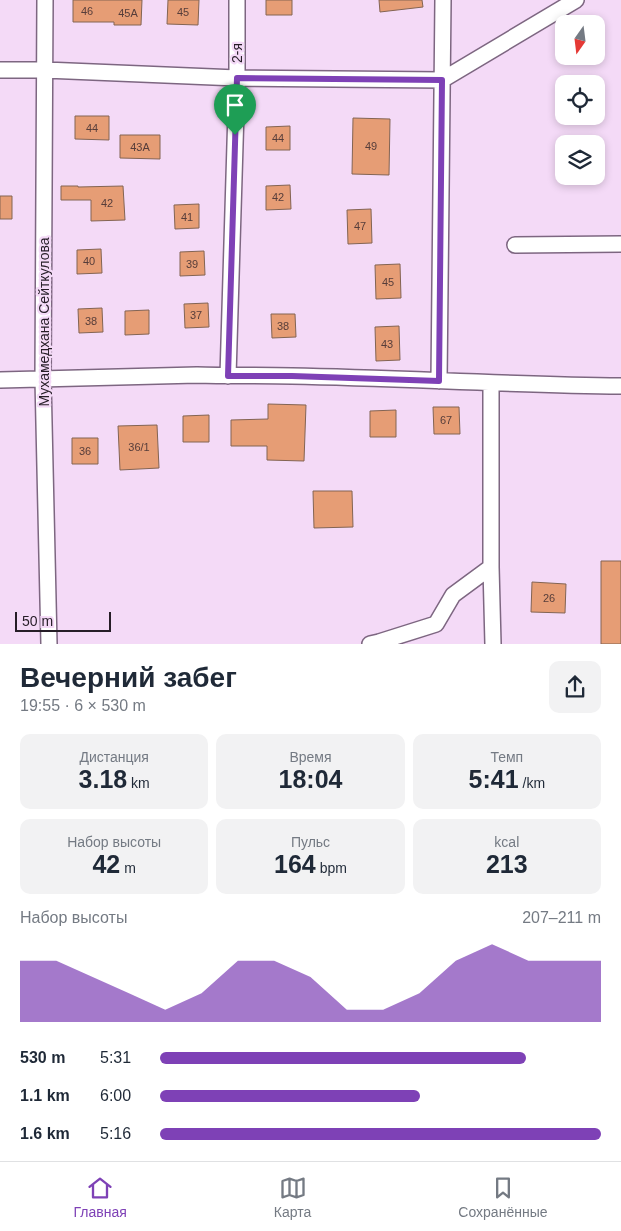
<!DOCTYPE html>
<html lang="ru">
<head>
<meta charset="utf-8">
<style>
  body { margin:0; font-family:Arial,sans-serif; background:#f2f2f3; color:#1f2937; height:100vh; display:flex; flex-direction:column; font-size:19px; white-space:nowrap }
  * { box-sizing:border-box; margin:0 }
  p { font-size:16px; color:#747a83 }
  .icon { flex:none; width:28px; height:28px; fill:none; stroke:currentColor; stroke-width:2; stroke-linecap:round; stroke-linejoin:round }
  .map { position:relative; height:644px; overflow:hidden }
  .side { display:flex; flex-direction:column; background:#fff; flex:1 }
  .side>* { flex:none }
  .needle { width:32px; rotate:194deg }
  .tools { position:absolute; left:555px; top:15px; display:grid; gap:10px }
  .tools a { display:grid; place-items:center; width:50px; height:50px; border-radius:10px; background:#fff; box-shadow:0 2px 8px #0003; font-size:25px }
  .scale { position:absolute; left:15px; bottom:12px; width:96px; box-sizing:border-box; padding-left:5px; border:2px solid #261d27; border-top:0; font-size:14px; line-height:18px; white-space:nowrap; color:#261d27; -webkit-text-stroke:4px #f4daf7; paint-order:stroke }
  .pin { position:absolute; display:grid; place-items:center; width:42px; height:42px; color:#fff; margin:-51px -21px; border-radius:50% 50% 50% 0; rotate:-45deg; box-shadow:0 0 5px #0007 }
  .pin .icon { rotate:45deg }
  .round { display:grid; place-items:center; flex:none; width:52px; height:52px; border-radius:10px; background:#f2f2f3 }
  .headline { display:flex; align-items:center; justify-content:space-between; height:85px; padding:0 20px }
  h1 { font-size:28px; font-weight:700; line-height:38px }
  .figures { display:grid; grid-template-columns:repeat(3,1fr); gap:8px; height:85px; padding:5px 20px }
  .figures div { display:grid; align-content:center; border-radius:10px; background:#f2f2f3; text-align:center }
  .figures b { font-size:25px; font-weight:700 }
  .figures small { font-size:14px; font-weight:400 }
  .figures p { font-size:14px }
  .chart { height:140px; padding:10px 20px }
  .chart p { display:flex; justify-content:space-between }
  .chart svg { width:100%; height:90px; margin-top:5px; fill:#7e41b6; opacity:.7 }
  ul { padding:0 20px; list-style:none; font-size:16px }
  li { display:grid; grid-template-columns:80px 60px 1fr; align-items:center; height:38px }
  li i { height:12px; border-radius:6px; background:#7e41b6 }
  .tabs { display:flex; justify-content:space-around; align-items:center; height:70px; border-top:1px solid #e0e1e3; background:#fff; font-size:14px; color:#747a83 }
  .tabs a { display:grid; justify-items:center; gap:2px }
  .tabs .on { color:#7e41b6 }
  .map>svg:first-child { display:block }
</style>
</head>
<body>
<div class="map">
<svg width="621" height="644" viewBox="0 0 621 644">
  <rect width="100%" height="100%" fill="#f4daf7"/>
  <path fill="#e69d75" stroke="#836453" d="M73,0H142L141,25H114V22H73Z
    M168,0H199L198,25L167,24Z
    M266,0H292V15H266Z
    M379,0H422L423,7L380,12Z
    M75,116H109V140L75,139Z
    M353,118L390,119L389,175L352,174Z
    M290,126V150H266V127Z
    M120,135H160V159L120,158Z
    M290,185L291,209L266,210V186Z
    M61,186H78V187L123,186L125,220L91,221V200H61Z
    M0,196H12V219H0Z
    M199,204V228L175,229L174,205Z
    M371,209L372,243L348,244L347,210Z
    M101,249L102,273L77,274V250Z
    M204,251L205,275L180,276V252Z
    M400,264L401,298L376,299L375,265Z
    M208,303L209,327L185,328L184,304Z
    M102,308L103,332L79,333L78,309Z
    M149,310V334L125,335V311Z
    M271,314H295L296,337L272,338Z
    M399,326L400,360L376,361L375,327Z
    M268,404L306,405L304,461L267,460V446H231V420L268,419Z
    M433,407H459L460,434H434Z
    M396,410V437H370V411Z
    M209,415V442H183V416Z
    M157,425L159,468L120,470L118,426Z
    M72,438H98V464H72Z
    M313,491H352L353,527L314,528Z
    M601,561H621V644H601Z
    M532,582L566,584L565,613L531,612Z"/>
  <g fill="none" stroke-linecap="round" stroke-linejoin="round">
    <g stroke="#7d6681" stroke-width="18">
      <path id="minor" d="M45,0L43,379L49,644
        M0,70H45L237,78L442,80L576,0
        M515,245L621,244
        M228,376L237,78V0
        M0,380L197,375C229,376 260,375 292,376C402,378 511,385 621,386
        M439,381L443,0
        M491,567L493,644
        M370,644L379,642L436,624L453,595L491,567V383"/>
    </g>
    <use href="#minor" stroke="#fff" stroke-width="15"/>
  </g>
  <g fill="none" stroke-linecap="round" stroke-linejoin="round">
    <g stroke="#fff" stroke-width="10">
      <path id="route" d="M237,78L442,80L439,381L292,376H228Z"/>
    </g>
    <use href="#route" stroke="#7e41b6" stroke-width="6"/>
  </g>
  <g text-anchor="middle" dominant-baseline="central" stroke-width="4.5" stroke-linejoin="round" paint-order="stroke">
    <g font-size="11" fill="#563d3a">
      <text x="87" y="11">46</text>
      <text x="183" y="12">45</text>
      <text x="128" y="13">45А</text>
      <text x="92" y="128">44</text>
      <text x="278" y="138">44</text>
      <text x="371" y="146">49</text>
      <text x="140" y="147">43А</text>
      <text x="278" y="197">42</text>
      <text x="107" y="203">42</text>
      <text x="187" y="217">41</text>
      <text x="360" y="226">47</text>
      <text x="89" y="261">40</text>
      <text x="192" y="264">39</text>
      <text x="388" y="282">45</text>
      <text x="196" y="315">37</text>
      <text x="91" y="321">38</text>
      <text x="283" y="326">38</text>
      <text x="387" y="344">43</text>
      <text x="446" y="420">67</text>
      <text x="139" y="447">36/1</text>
      <text x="85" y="451">36</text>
      <text x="549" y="598">26</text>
    </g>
    <g font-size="14" fill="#261d27" stroke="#f4daf7">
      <text transform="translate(237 53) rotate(-90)">2-я</text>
      <text transform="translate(44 322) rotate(-90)">Мухамедхана Сейткулова</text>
    </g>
  </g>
</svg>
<div class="tools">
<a><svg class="needle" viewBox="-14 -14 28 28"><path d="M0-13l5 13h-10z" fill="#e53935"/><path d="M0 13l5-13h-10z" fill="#747a83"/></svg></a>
<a><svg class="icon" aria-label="locate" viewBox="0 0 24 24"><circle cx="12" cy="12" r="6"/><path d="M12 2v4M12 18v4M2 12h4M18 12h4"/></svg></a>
<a><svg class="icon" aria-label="layers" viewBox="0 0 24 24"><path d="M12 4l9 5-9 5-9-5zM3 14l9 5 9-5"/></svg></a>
</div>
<div class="scale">50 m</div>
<div class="pin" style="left:235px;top:135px;background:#1e9e55"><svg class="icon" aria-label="arrive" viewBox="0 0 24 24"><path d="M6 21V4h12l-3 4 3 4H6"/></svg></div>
</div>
<section class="side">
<div class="headline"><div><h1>Вечерний забег</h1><p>19:55 · 6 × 530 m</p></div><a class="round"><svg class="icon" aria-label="share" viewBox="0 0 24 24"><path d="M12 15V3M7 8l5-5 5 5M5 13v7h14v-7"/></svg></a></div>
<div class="figures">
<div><p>Дистанция</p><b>3.18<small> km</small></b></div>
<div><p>Время</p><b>18:04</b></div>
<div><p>Темп</p><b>5:41<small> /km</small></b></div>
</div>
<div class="figures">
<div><p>Набор высоты</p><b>42<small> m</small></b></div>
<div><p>Пульс</p><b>164<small> bpm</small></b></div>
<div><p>kcal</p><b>213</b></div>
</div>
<div class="chart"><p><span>Набор высоты</span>207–211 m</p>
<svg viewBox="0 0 160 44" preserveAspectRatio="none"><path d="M0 44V14L10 14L20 22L30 30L40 38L50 30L60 14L70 14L80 22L90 38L100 38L110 30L120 14L130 6L140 14L150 14L160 14V44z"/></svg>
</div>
<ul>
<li><b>530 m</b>5:31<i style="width:83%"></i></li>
<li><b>1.1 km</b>6:00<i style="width:59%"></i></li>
<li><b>1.6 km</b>5:16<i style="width:100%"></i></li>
</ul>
</section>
<nav class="tabs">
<a class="on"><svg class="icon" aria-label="home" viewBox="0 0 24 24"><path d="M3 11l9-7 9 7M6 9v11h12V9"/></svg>Главная</a>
<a><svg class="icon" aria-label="map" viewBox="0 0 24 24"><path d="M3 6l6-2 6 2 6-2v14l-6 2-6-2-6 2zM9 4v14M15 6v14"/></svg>Карта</a>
<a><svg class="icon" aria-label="saved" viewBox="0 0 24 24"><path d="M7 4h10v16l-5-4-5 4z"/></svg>Сохранённые</a>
</nav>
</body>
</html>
